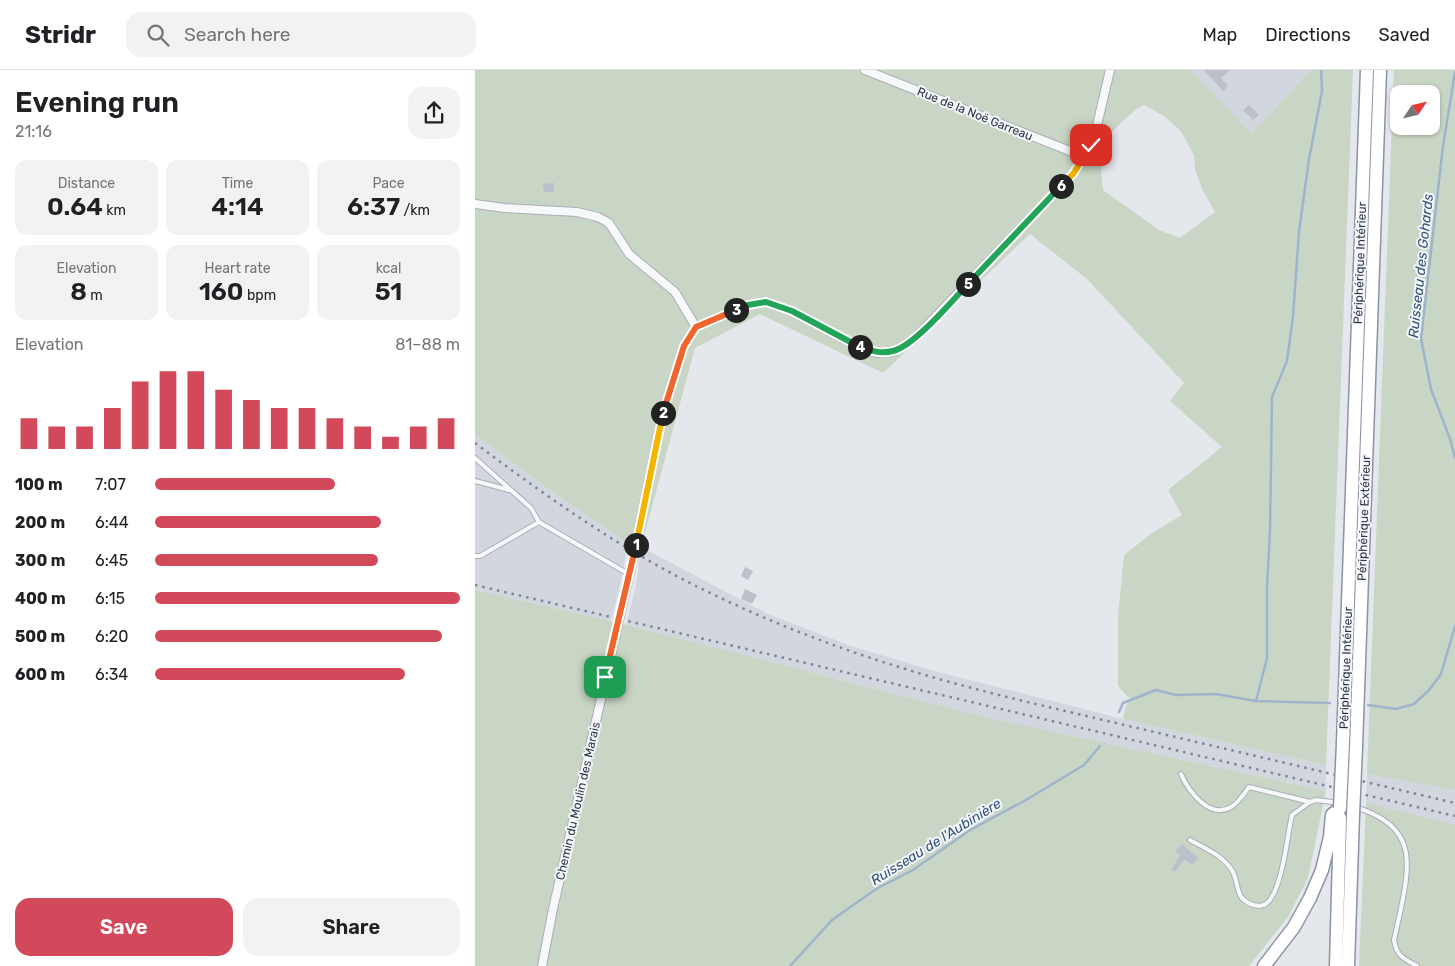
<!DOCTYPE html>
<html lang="en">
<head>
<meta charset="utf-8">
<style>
  body { margin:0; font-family:Rubik,sans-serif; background:#f2f2f2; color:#202124; height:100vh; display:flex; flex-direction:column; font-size:19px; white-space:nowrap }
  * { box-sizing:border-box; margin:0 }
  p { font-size:16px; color:#757577 }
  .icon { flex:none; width:28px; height:28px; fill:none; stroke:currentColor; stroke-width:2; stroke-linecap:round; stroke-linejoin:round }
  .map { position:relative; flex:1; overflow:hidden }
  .drawer { display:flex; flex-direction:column; background:#fff; width:475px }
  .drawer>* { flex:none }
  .needle { width:32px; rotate:55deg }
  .fabs { position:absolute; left:915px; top:15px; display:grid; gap:10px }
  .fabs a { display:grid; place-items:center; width:50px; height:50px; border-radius:10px; background:#fff; box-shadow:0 1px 4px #0004; font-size:25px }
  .pin { position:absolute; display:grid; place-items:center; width:42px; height:42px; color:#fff; margin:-21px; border-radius:10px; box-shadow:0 2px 8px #0006 }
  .km { position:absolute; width:25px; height:25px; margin:-12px; border-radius:50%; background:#222; color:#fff; font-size:14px; line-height:25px; text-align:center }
  .round { display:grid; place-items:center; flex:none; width:52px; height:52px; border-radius:15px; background:#f2f2f2 }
  .overview { display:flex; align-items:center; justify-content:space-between; height:85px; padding:0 15px }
  h1 { font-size:28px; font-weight:600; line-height:38px }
  .stats { display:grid; grid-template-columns:repeat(3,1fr); gap:8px; height:85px; padding:5px 15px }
  .stats div { display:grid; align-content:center; border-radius:12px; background:#f2f2f2; text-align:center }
  .stats b { font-size:25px; font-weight:600 }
  .stats small { font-size:14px; font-weight:400 }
  .stats p { font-size:14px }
  .chart { height:140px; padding:10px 15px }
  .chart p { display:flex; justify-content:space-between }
  .chart svg { width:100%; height:90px; margin-top:5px; stroke:#d1495b; stroke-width:6 }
  .cta { display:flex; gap:10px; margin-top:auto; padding:10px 15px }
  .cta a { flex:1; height:58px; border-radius:15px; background:#d1495b; color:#fff; font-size:20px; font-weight:600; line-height:58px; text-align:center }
  .cta a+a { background:#f2f2f2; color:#202124 }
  ul { padding:0 15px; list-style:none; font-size:16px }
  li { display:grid; grid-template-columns:80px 60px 1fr; align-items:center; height:38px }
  li i { height:12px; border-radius:6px; background:#d1495b }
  header { display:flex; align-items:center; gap:30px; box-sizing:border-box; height:70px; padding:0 25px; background:#fff; border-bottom:1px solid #e0e0e0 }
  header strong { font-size:24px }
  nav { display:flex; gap:28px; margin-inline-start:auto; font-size:18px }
  .search { width:350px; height:45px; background:#f2f2f2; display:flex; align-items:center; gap:12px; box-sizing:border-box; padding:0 18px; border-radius:15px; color:#757577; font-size:19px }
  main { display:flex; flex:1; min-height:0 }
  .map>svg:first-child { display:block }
</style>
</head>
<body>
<header>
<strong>Stridr</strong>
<div class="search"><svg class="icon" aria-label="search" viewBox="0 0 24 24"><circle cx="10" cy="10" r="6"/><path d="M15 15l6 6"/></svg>Search here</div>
<nav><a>Map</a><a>Directions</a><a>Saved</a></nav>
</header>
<main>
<section class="drawer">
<div class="overview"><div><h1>Evening run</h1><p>21:16</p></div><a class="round"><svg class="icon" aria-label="share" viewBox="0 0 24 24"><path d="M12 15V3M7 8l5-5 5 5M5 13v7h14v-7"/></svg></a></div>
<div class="stats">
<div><p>Distance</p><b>0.64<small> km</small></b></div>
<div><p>Time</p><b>4:14</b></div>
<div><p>Pace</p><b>6:37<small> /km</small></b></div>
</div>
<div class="stats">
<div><p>Elevation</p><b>8<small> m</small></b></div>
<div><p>Heart rate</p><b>160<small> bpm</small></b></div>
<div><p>kcal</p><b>51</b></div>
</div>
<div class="chart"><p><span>Elevation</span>81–88 m</p>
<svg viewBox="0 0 160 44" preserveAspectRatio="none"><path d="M5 44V29M15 44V33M25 44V33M35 44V24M45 44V11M55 44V6M65 44V6M75 44V15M85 44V20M95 44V24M105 44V24M115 44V29M125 44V33M135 44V38M145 44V33M155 44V29"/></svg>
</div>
<ul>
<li><b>100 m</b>7:07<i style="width:59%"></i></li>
<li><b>200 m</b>6:44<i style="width:74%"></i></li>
<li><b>300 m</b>6:45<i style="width:73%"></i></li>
<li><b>400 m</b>6:15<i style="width:100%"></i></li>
<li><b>500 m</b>6:20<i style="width:94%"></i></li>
<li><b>600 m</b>6:34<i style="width:82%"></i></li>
</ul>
<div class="cta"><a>Save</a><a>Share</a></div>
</section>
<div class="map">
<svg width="980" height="896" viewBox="0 0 980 896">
  <rect width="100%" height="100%" fill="#e4e7ec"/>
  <path fill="#d2d6de" d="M715,0H836L777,63Z
    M0,365L72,418L153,473L146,511L136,551L0,520Z
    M166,477L293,544L376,576L463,602L648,649L851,695V721L514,648L151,555L161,515Z
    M892,704L980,720V755L891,733Z"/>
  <path fill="#c9d6c5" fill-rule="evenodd" d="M0,0H715L777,63L836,0H878L851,695L648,649L650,638L655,629L643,616V546L649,485L677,463L707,445L693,420L747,377L695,331L709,313L612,209L555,164L408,303L285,244L220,278L166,477L153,473L72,418L0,365ZM669,35L689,46L705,60L719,85L720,99L727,119L740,142L705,168L684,160L628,120L626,100L627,71L660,40Z
    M919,0H980V720L892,704ZM924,24H956V56H924Z
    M0,520L136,551L514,648L851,721L833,808L813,847L774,896H0Z
    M891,733L980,755V896H884Z"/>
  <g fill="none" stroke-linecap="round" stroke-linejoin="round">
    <path stroke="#9fb4cc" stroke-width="2.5" d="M980,2L968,76L946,269L956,319L975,369L980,388
      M781,631L792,588V517L795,461L797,327L812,291L818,246L824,162L834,89L847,21L846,0
      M893,635L921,639L939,634L954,620L966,604L980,556
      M644,642L648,633L681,620L701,625L741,624L781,631L855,633
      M315,896L357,850L401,819L438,800L495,760L551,730L609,695L625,676"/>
  </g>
  <path fill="#bbc0ca" d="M729,0H755L746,8L753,16L748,21Z
    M774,35L784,45L778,50L768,40Z
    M79,113V122H69L68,114Z
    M270,497L278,501L273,510L266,506Z
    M270,519L282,525L277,534L266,529Z
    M707,774L723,788L717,795L710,789L700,802L696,800L705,785L700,781Z"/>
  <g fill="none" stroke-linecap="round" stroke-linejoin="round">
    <g stroke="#a9aeb7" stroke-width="6">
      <path id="service" d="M0,388L56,438L64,452L150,502L155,503
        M0,411L34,420
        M0,486H5L64,452
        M706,704C713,720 734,750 756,737C763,733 769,724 774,717L835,732
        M715,770C731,779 749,786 758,802C762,810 762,822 767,828C774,835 787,840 794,831C808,814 812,767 817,745L835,732L841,730C874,733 925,744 931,783C935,807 924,846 919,870C922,887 928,888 942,896"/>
    </g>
    <g stroke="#a9aeb7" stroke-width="10">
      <path id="minor" d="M390,0L610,87
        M0,134L29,138L102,142L123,147L134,153L154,184L200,222L221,257
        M67,896L78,839L158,489L187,346L209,276L221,257L273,235L291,232L317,241L382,276L402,283L420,281L439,269L598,104L610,87L619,68L635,0"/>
    </g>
    <g stroke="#8b94a3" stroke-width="15">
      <path id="trunk" d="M868,673L892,0
        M881,677L905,0
        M789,896L819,857L835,828L847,800L855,767L857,745L865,738
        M861,896L865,748
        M873,896L878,745"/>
    </g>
    <use href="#service" stroke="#f7f8fa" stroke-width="4"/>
    <use href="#minor" stroke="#f7f8fa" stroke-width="8"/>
    <use href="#trunk" stroke="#fff" stroke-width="12"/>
    <path stroke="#7d8696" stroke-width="2.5" stroke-dasharray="2.5 5" stroke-linecap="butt" d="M0,373C68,424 137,473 213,512C280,546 352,575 424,597C490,618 557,633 624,649C743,677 861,705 980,733
      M0,515L980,746"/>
    <g stroke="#8b94a3" stroke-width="15" stroke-linecap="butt">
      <path id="trunk-bridge" d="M865,738L868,673
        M878,745L881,677"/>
    </g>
    <use href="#trunk-bridge" stroke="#fff" stroke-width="12"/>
  </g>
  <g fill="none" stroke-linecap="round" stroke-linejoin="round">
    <g stroke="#fff" stroke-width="10">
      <path id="split-1" d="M130,607L161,475"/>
    </g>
    <g stroke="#fff" stroke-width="10">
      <path id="split-2" d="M161,475L188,343"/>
    </g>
    <g stroke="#fff" stroke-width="10">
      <path id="split-3" d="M188,343L209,276L221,257L261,240"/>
    </g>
    <g stroke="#fff" stroke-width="10">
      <path id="split-4" d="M261,240L273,235L291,232L317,241L385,277"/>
    </g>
    <g stroke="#fff" stroke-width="10">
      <path id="split-5" d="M385,277C396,281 406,284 418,281C439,276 477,231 493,214"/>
    </g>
    <g stroke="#fff" stroke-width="10">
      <path id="split-6" d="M493,214L586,116"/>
    </g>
    <g stroke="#fff" stroke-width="10">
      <path id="split-7" d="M586,116L598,104L616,75"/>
    </g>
    <use href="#split-1" stroke="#f0652b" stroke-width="6"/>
    <use href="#split-2" stroke="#f5b400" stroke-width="6"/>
    <use href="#split-3" stroke="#f0652b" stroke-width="6"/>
    <use href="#split-4" stroke="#22a559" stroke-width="6"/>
    <use href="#split-5" stroke="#22a559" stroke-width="6"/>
    <use href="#split-6" stroke="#22a559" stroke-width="6"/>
    <use href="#split-7" stroke="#f5b400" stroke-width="6"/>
  </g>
  <g text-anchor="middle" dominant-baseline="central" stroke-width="4" stroke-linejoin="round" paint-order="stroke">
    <g font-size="12" fill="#2b3445" stroke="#f4f6f9">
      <text transform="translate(500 44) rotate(22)">Rue de la Noë Garreau</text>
      <text transform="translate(885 193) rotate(-88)">Périphérique Intérieur</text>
      <text transform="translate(889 448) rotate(-88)">Périphérique Extérieur</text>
      <text transform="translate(871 598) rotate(-88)">Périphérique Intérieur</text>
      <text transform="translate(103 731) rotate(-77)">Chemin du Moulin des Marais</text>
    </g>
    <g font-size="14" font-style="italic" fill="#34527a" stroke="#f4f6f9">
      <text transform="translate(946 196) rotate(-84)">Ruisseau des Gohards</text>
      <text transform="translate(461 772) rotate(-32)">Ruisseau de l'Aubinière</text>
    </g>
  </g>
</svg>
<div class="fabs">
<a><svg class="needle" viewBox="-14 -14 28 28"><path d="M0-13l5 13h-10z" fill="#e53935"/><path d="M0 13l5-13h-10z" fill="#757577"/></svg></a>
</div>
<div class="pin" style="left:130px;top:607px;background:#1e9e55"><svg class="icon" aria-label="arrive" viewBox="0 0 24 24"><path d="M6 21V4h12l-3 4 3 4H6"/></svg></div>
<div class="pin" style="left:616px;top:75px;background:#d93025"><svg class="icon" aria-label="check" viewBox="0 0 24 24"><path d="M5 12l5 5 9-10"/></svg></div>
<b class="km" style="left:161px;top:475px">1</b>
<b class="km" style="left:188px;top:343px">2</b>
<b class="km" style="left:261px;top:240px">3</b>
<b class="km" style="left:385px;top:277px">4</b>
<b class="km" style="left:493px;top:214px">5</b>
<b class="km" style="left:586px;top:116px">6</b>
</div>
</main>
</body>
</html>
